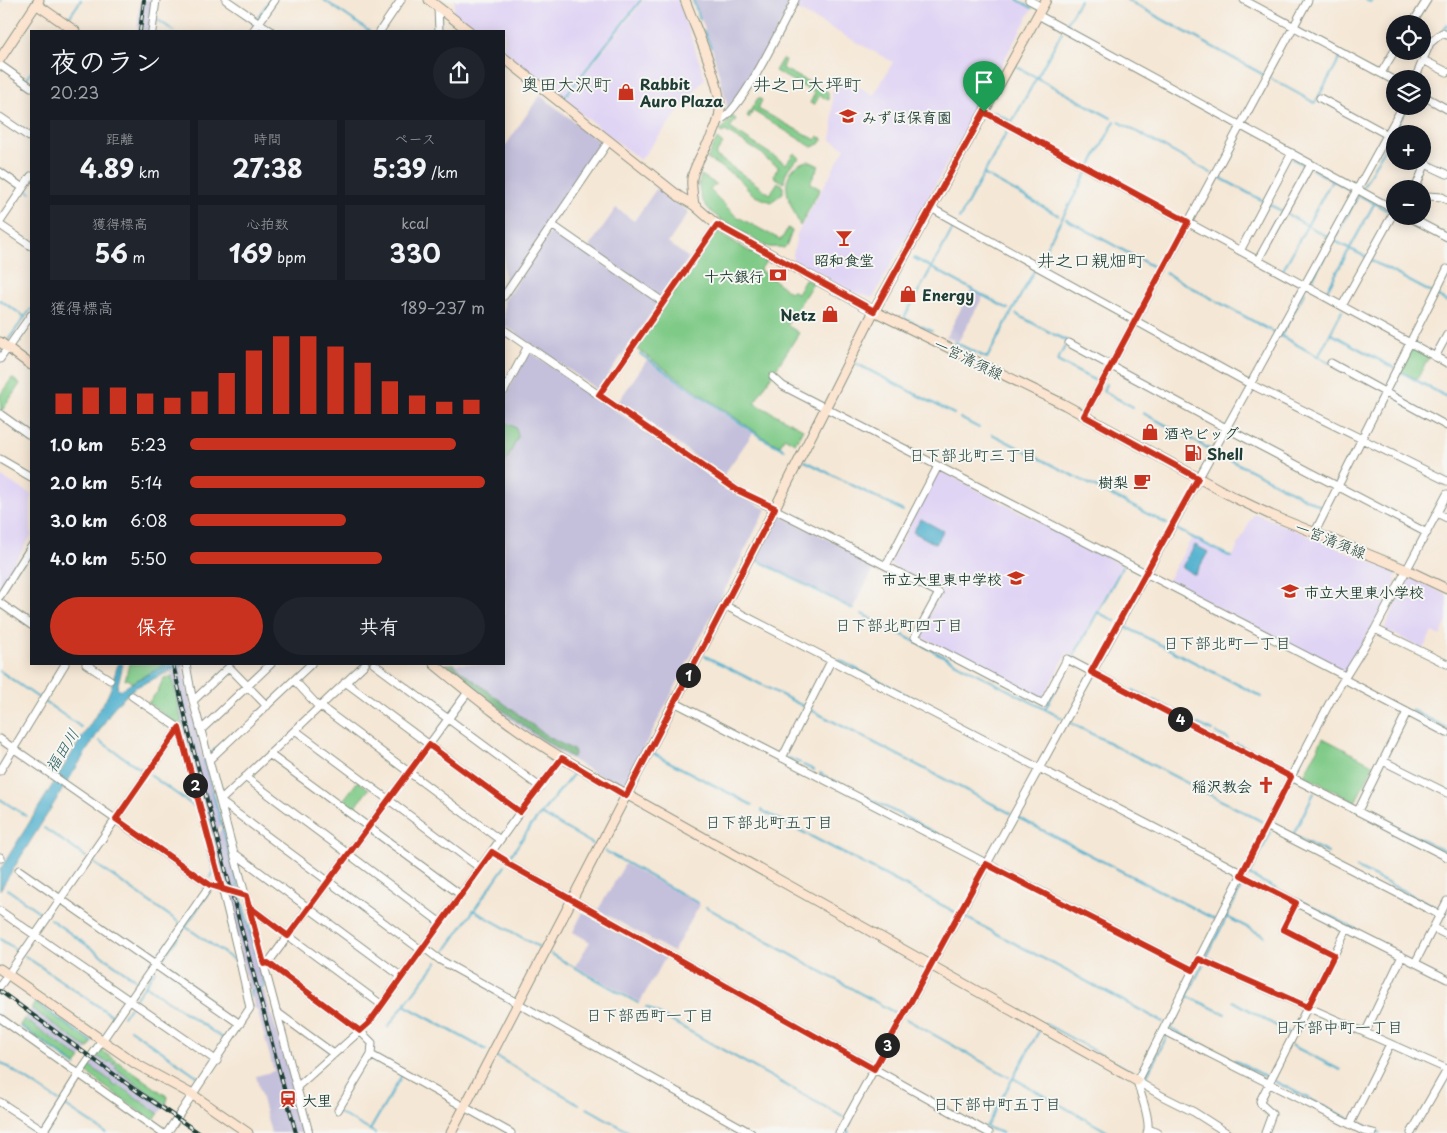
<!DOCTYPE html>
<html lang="ja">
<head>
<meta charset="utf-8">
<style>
  body { margin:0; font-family:"Playpen Sans","Klee One",sans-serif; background:#20242c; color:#f1f3f6; height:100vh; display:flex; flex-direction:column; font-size:19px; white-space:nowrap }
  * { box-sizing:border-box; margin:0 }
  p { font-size:16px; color:#9ea1a6 }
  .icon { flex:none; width:28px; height:28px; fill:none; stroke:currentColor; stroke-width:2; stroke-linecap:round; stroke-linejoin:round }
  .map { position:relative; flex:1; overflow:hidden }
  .sheet { position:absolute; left:30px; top:30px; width:475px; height:635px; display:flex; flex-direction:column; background:#171b24; border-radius:0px; box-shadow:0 2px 12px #0003 }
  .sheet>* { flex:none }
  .fabs { position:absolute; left:1386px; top:15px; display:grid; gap:10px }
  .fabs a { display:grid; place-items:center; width:45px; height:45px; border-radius:50%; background:#171b24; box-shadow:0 2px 12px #0003; font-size:25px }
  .pin { position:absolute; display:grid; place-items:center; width:42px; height:42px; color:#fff; margin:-51px -21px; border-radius:50% 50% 50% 0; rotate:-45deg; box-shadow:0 0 5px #0007 }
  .pin .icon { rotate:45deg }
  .km { position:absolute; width:25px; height:25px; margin:-12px; border-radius:50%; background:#222; color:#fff; font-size:14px; line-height:25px; text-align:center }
  .round { display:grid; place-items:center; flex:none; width:52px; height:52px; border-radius:26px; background:#20242c }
  .summary { display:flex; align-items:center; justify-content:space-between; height:85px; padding:0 20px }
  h1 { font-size:28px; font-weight:700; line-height:38px }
  .figures { display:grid; grid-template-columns:repeat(3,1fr); gap:8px; height:85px; padding:5px 20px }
  .figures div { display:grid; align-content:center; border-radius:0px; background:#20242c; text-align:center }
  .figures b { font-size:25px; font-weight:700 }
  .figures small { font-size:14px; font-weight:400 }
  .figures p { font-size:14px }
  .chart { height:140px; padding:10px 20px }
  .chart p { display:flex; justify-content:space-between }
  .chart svg { width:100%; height:90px; margin-top:5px; stroke:#c8321e; stroke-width:6 }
  .cta { display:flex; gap:10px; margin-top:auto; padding:10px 20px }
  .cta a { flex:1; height:58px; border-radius:30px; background:#c8321e; color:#fff; font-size:20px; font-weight:700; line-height:58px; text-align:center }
  .cta a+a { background:#20242c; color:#f1f3f6 }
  ul { padding:0 20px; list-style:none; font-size:16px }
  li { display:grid; grid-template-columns:80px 60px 1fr; align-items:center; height:38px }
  li i { height:12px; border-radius:6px; background:#c8321e }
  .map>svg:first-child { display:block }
</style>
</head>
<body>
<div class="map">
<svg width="1447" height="1133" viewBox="0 0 1447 1133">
  <rect width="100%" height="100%" fill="#f6f6f2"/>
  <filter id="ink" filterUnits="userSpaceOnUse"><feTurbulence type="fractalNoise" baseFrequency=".02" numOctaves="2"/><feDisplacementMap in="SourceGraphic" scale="10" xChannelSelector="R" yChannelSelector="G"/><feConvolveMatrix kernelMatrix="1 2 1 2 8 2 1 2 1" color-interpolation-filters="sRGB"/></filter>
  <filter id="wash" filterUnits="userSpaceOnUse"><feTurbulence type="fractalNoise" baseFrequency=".0096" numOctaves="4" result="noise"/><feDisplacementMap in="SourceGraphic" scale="20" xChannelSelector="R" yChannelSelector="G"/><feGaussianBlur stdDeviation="1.12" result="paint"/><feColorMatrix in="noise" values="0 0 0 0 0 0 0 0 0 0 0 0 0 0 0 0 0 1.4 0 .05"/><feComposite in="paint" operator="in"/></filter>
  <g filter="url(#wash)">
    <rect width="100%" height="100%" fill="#f5e7d5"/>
    <path fill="#e0d4f4" d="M455,0H640L562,99L504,52V31H477L453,12Z
      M644,0H678L705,78L640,160L564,100Z
      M798,0H1015L1032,9L873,298L847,290L792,260L797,234L845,148L831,140L833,129L832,93L840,77L874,95L893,62L794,8Z
      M941,471L1122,565L1072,655L1067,653L1043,697L1040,698L920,636L919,634L942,591L891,565L890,563L937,472Z
      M0,476L31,494V536L0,586Z
      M1254,513L1397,573L1394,579L1397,581L1372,627L1344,673L1209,603V601L1168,580L1192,538L1232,558Z
      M1409,577L1447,595V621L1440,636L1432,632L1423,649L1384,629Z"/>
    <path fill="#c4c0db" d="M140,0H154L150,31H137Z
      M694,0H792L776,32L748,80L727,111L726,101L712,48Z
      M540,95L600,142L601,148L504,291V148Z
      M657,188L689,212L668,243L689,258L661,298L589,247L616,208L634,221Z
      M553,229L658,303L598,390L504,325V301Z
      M971,290L983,297L958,342L946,337Z
      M532,353L736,494L766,509L623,789L544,744L486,702L439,664H504V465L518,437L516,428L504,422V398L526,356Z
      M647,360L753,433L723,476L618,402Z
      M780,515L876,564L853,608L755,558L777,516Z
      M182,665L203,759L221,824L213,836H212L183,728L171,670Z
      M222,828L238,889L237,890L225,886L213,840Z
      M625,864L700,905L673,952L598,910Z
      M229,893L240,897L264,986L249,990L227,895Z
      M584,910L667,955L640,1002L575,966L590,942L573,932Z
      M264,990L292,1080L306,1133H271L256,1076L274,1071L257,1009H255L251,992Z
      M35,1003L92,1043L76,1065L20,1025Z
      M101,1050L168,1097L166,1105L152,1121L128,1103V1102L124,1101L86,1072Z"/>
    <path fill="#7fca87" stroke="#4f845e" d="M782,59L785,60L782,68L828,92V100L820,95L814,105L810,103L815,93L775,71Z
      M758,98L762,100L758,109L816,140L818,136L823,139L820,144L812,147L753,111L749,118L747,116Z
      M732,116L736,119L730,128L786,164L794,153L800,158C790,164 785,171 784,183L775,178L774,174L779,167L764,157V155L725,131L723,133L720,132Z
      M717,139L723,144L715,155L770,194L778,182L783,186V193L771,202L755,196L746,188V186C735,175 722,167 707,159Z
      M809,161L819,166L810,183L820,189L800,226C793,208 777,184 795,167C800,163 802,162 809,161Z
      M701,175L716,184L710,190L736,216L781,240L788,228L792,231L787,245L784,248C778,246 774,248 769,247C763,246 755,239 749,236C726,224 690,206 701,175Z
      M717,231L747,250L767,260L760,270L790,292L792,290L797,293L805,279L813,283L787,325L799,333L754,403L803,429L795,443L784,437L780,446L763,437L635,348Z
      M1412,348L1429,357L1417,379L1399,370L1410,349Z
      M12,378L20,384L1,412L0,395Z
      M504,422L516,428L518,437L504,465Z
      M129,664H166L131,683L129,679L125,680Z
      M172,676L183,728L148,703L158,691L163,679Z
      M1323,738L1374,765L1355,802L1304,775Z
      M358,781L369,789L352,811L341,803Z
      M35,1003L92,1043L88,1049L31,1008Z
      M24,1019L81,1059L76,1065L20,1025Z
      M101,1050L168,1097L166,1105L115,1068L117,1066L110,1061L108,1063L97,1056Z
      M90,1066L112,1082L111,1084L116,1087L118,1085L159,1114L152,1121L128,1103V1102L124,1101L86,1072Z"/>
    <path fill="#67ae74" stroke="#437654" d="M446,664H455L456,667L547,736L575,751L573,757H571C526,731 486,697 446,664Z"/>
    <path fill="#4fb0ce" stroke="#377681" d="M921,519L943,531L936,544L913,532Z
      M1195,545L1208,552L1195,575L1182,567Z
      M118,664H123L117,688L120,690L166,664H185L134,688L114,707L0,890V870L107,697L111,688Z"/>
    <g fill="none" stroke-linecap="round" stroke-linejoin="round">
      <path stroke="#4fb0ce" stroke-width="2" d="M324,0L369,31
        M693,0L700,19
        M1018,0L1032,8
        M1127,0L1264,75
        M1366,0L1370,2L1372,0
        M0,2L1,0
        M68,19L81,0
        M256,19L270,0
        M158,20L174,31
        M1065,26L1080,0
        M1444,30L1447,25
        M704,31L711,47
        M1017,67L1111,118
        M1270,78L1315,103L1341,56L1374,74
        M1383,79L1395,85
        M26,80L31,72
        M563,99L641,0
        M1405,109L1407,106
        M992,111L1012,122
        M1012,122L1062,32
        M1119,122L1211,173
        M1390,138L1405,112
        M1293,159L1306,166
        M1091,165L1115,121
        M1312,169L1352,191
        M983,174L1058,215
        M1217,176L1263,201
        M1362,189L1386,145
        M27,190L31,193
        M1361,196L1390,212
        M1268,204L1282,211
        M1287,214L1328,237
        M959,219L1009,128
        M1066,219L1159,270
        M1333,240L1366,257
        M1334,240L1358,196
        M914,258L1008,309
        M1370,260L1432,293
        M1038,262L1088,171
        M1283,270L1332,180
        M1165,273L1275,333
        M1309,285L1333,242
        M1325,294L1374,204
        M1437,296L1447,302
        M0,300L25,317L8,340
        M1016,314L1051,333
        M25,317L31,309
        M932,331L904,318L955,225
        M1330,333L1394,368
        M1053,334L1068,341L1057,361L1094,380L1099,381
        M1281,336L1330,363
        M1281,336L1305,292
        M954,342L987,358L1035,269
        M0,352V351
        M640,354L762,438L785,450
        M1319,355L1342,311
        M855,363L954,414
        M1399,371L1447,397
        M1106,384L1103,391L1133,407
        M1143,413L1175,430
        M960,418L979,428
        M1180,433L1211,450
        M992,434L1167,524
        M1217,453L1324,508
        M805,461L903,511
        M1337,481L1348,458
        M1176,529L1231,557
        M755,559L853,609
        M1097,612L1115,621
        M862,614L1062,718
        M1122,625L1262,697
        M705,656L803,706
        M839,660L928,706
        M1075,660L1073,657L1123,566
        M0,671L40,699
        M1133,690L1148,698
        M1154,700L1162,705
        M45,702L81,727
        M1165,706L1177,712
        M1045,709L1069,665
        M811,710L1010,813
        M1411,710L1447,728
        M1181,714L1193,721
        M1069,722L1263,822
        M1198,724L1213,731
        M1216,733L1228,739
        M100,741L145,772
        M1236,743L1256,754
        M211,753L233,733
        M654,754L752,805
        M789,758L800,763
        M204,760L239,888
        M1270,761L1289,770
        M803,765L814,770
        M820,773L827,777
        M150,775L198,809
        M831,779L843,785
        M849,788L951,841
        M0,799L26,816
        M761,810L955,912
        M1365,811L1447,852
        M541,814L593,844
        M1017,817L1214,919
        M1273,827L1274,826L1328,853
        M44,828L86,857
        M1271,832L1249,875L1356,929
        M1293,835L1314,793
        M207,844L214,872L210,878
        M605,851L698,903
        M509,858L531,826L575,772
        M91,861L180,923
        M1357,868L1438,908
        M7,889L45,916
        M241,898L256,954
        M706,907L899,1015
        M473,910L539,947
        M963,916L1163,1022
        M1227,917L1264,936
        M50,919L139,982
        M186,927L237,962
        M0,939L20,952
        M551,954L638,1003
        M25,956L114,1017
        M441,957L505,866
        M1207,957L1215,961
        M1206,958L1245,880
        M161,962L210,891
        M1219,963L1252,979
        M1203,964L1171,1029L1207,1047
        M145,985L225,1040
        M1187,996L1225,1014
        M251,997L250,991L265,987L257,957
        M136,998L155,971
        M1233,1001L1292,1035
        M35,1002L92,1042
        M404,1005L437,962
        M646,1007L843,1117
        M123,1017L130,1007
        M906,1019L1009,1077
        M1044,1023L1136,1074
        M20,1026L76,1066
        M388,1027L404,1005L486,1050
        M130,1029L197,1076
        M1291,1045L1340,1070
        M1217,1052L1230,1059
        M497,1057L579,1104
        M1234,1060L1269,1078
        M0,1062L59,1101
        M1147,1075L1167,1036
        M1013,1078L1110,1133
        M1274,1081L1349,1119
        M64,1105L106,1133
        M587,1108L631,1133
        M339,1113L375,1133
        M1354,1121L1374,1130
        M986,1127L1039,1031
        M988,1128L1003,1133
        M370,1130L402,1075
        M1377,1131L1380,1133
        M849,1133L846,1131L851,1122"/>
    </g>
  </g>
  <g filter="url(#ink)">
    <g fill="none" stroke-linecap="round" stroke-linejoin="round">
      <g stroke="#8a9284" stroke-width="9">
        <path id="street" d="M226,0L271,31
          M1029,0L1042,7
          M1244,0L1395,81
          M438,7L439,31
          M1038,15L1395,210
          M1412,24L1427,0
          M152,31L156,0
          M253,31L275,0
          M380,31L401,0
          M1422,37L1430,43
          M1395,38V41
          M1423,60L1447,72
          M0,65L31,87
          M1381,73L1395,50
          M1415,79L1430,43L1442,33L1447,35
          M1422,95L1447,109
          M1320,98L1388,135
          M984,112L1447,363
          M0,117L31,138
          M718,121C741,113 783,24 795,0
          M1385,140L1395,146
          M1419,161L1447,174
          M0,172L23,188
          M1415,189L1425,165
          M1422,206L1428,196L1442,197L1447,200
          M931,208L1250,384L1447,481
          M1407,216L1447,237
          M0,222L31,176
          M0,225L31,246
          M552,225L663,302
          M1240,251L1292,153
          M1258,260L1311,164
          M504,296L609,141
          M1342,306L1395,210
          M504,330L737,490L939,593L915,637L1043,704L1067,659L1291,777L1447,857
          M1069,343L1226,428L1427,533
          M1435,357L1447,335
          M0,359L31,315
          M1331,363L1447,426
          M773,377L783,386L1345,676
          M504,391L528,346
          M599,395L717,225
          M0,414L28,434
          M1084,416L1308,0
          M0,459L31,477
          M1437,513L1447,518
          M1315,532L1447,269
          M886,566L938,466
          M0,596L31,547
          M0,603L31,625
          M724,605L1242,873
          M1375,629L1447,664
          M86,664L110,680
          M186,664L192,697L309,1133
          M365,664L220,801L421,950
          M374,664L540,787
          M1344,679L1447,733
          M294,680L319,707
          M345,682L520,812
          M193,701L229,667L267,706
          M674,702L1193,970
          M320,706L500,840
          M201,730L271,664
          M295,730L480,868
          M0,739L210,885L246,895
          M269,754L461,895
          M782,758L831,661
          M209,760L311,664
          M1383,761L1447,793
          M0,771L65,664
          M245,777L441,923
          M1358,811L1407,712
          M1266,826L1440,915
          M492,852L505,860L508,864L989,1133
          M234,853L402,977
          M0,857L1,858
          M19,870L240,1024
          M1241,875L1447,979
          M1296,903L1283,929L1334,955
          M248,906L382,1005
          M0,911L217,1061
          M1433,928L1447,935
          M423,947L440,960L751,1133
          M1199,959L1447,1069
          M268,963L360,1031L372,1043L371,1055L511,1133
          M1415,963L1447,901
          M264,964L268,963L468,692
          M0,986L179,728L132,696
          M278,1013L334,1054
          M0,1018L162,1133
          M1163,1030L1363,1131L1373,1133
          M1365,1033L1402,956
          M1137,1081L1162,1096L1194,1112L1227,1133
          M297,1087L369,1023L520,812L562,758
          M0,1102L46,1132
          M338,1110L371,1055
          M1350,1124L1390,1044
          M1149,1129L1157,1133
          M42,1133L79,1074L210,885
          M167,1133L250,1008C231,914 204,821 179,728
          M839,1133L1403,106
          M1147,1133C1152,1122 1140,1093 1137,1081L1291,777L1331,700L1375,629L1447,494
          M1265,1133L1272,1114L1261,1104L1260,1101L1347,929
          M1411,1133L1447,1070"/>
      </g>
      <g stroke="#8a9284" stroke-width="11">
        <path id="secondary" d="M429,0L469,31
          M685,0C694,25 722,86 720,110C718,136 697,154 692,178C691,187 693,197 694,205L717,225L874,311L1065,405L1233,497L1271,515L1407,570L1447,589
          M36,4L75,31
          M504,58L680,197L694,205
          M0,59L39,0
          M0,342L31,365
          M434,664C474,697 516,731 562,758L1137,1081
          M0,969L136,1064L193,1095L248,1133
          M451,1133L775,508L874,311L1046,0"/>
      </g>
      <use href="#street" stroke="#fff" stroke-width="7"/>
      <use href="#secondary" stroke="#fce5d0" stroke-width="9"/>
      <g stroke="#1f3d34" stroke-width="4">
        <path id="rail" d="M140,31L144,0
          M173,664L189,733L296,1133
          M0,991L137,1091L199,1133"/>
      </g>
      <use href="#rail" stroke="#f6f6f2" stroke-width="2" stroke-dasharray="5.5" stroke-linecap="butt"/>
    </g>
  </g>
  <g fill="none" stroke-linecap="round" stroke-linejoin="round" filter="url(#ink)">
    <g stroke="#fff" stroke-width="10">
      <path id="route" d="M984,112L874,311L717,225L599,395L737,490L775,508L626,796L562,758L520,812L429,745L288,936L248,906L246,896L210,885L116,819L179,728L222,889L246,896L264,964L268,963L360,1031L369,1023L492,852L505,860L508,864L874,1069L986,864L1193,970L1199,959L1308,1007L1334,955L1283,929L1296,903L1241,875L1291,777L1091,672L1198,478L1084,416L1188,222L984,112"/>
    </g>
    <use href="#route" stroke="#c8321e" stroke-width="6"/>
  </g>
  <defs>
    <g id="shop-bare" transform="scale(1.35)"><path d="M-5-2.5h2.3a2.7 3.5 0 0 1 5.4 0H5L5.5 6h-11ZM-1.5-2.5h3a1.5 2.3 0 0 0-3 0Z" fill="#c8321e" stroke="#f6f6f2" stroke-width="2.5" paint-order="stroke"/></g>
    <g id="school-bare" transform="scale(1.35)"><path d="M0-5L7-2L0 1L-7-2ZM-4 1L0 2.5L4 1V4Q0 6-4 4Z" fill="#c8321e" stroke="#f6f6f2" stroke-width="2.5" paint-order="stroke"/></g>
    <g id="bar-bare" transform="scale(1.35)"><path d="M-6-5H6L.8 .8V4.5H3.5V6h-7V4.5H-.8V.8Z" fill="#c8321e" stroke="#f6f6f2" stroke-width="2.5" paint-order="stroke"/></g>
    <g id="bank-bare" transform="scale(1.35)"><path d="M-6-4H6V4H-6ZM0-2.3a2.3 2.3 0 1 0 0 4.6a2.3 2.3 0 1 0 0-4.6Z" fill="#c8321e" stroke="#f6f6f2" stroke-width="2.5" paint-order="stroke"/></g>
    <g id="fuel-bare" transform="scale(1.35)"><path d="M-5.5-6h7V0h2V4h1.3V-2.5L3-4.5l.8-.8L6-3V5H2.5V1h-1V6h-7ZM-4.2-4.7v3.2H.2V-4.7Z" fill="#c8321e" stroke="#f6f6f2" stroke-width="2.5" paint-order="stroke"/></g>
    <g id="cafe-bare" transform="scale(1.35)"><path d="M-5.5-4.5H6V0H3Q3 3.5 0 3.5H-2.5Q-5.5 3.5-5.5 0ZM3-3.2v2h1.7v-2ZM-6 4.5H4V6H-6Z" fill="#c8321e" stroke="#f6f6f2" stroke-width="2.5" paint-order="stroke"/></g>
    <g id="church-bare" transform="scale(1.35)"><path d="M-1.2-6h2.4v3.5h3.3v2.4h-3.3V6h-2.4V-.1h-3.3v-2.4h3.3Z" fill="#c8321e" stroke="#f6f6f2" stroke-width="2.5" paint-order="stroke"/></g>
    <g id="station-bare" transform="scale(1.35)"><path d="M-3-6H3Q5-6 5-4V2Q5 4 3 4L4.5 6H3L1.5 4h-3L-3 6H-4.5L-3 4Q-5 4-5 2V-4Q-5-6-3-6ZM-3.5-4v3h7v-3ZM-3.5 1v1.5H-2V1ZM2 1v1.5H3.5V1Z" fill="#c8321e" stroke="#f6f6f2" stroke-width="2.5" paint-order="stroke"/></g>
  </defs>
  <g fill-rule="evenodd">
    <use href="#shop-bare" x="626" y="92"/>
    <use href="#school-bare" x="848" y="116"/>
    <use href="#bar-bare" x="844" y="238"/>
    <use href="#bank-bare" x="778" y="275"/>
    <use href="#shop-bare" x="908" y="294"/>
    <use href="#shop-bare" x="830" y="314"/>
    <use href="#shop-bare" x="1150" y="432"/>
    <use href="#fuel-bare" x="1193" y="453"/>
    <use href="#cafe-bare" x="1142" y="481"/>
    <use href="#school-bare" x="1016" y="578"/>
    <use href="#school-bare" x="1290" y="591"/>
    <use href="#church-bare" x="1266" y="785"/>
    <use href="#station-bare" x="288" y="1099"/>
  </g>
  <g text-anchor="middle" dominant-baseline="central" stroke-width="4" stroke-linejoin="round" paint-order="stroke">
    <g font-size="15" font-weight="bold" fill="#1f3d34" stroke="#f6f6f2" text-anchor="start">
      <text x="640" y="83">Rabbit<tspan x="640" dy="17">Auro Plaza</tspan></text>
      <text x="862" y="116">みずほ保育園</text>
      <text x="844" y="259" text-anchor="middle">昭和食堂</text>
      <text x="764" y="275" text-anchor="end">十六銀行</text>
      <text x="922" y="294">Energy</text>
      <text x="816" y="314" text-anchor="end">Netz</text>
      <text x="1164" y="432">酒やビッグ</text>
      <text x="1207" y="453">Shell</text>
      <text x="1128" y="481" text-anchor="end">樹梨</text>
      <text x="1002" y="578" text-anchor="end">市立大里東中学校</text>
      <text x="1304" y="591">市立大里東小学校</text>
      <text x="1252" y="785" text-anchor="end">稲沢教会</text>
      <text x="302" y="1099">大里</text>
    </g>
    <g font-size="15" fill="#1f3d34" stroke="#f6f6f2">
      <text transform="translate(969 358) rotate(26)">一宮清須線</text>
      <text transform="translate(1331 539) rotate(22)">一宮清須線</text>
    </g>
    <g font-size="16" fill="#1f3d34" stroke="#f6f6f2">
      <text x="973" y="454">日下部北町三丁目</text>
      <text x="899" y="624">日下部北町四丁目</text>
      <text x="1227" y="642">日下部北町一丁目</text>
      <text x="769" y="821">日下部北町五丁目</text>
      <text x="650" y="1014">日下部西町一丁目</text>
      <text x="1339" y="1026">日下部中町一丁目</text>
      <text x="997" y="1103">日下部中町五丁目</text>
    </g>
    <g font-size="16" font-style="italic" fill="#2d6062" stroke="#f6f6f2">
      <text transform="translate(61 750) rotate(-58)">福田川</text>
    </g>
    <g font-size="18" fill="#1f3d34" stroke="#f6f6f2">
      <text x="566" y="83">奥田大沢町</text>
      <text x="807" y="83">井之口大坪町</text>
      <text x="1091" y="259">井之口親畑町</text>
    </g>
  </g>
</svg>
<div class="fabs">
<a><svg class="icon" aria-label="locate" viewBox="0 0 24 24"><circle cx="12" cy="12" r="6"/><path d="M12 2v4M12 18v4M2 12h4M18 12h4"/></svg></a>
<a><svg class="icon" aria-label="layers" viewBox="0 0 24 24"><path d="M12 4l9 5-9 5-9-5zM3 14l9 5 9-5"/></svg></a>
<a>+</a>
<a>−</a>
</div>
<div class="pin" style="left:984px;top:112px;background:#1e9e55"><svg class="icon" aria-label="arrive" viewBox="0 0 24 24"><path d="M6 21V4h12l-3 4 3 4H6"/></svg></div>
<b class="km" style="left:688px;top:675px">1</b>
<b class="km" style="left:195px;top:785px">2</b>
<b class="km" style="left:887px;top:1045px">3</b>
<b class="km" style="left:1180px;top:719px">4</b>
<section class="sheet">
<div class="summary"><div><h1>夜のラン</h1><p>20:23</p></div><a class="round"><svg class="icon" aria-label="share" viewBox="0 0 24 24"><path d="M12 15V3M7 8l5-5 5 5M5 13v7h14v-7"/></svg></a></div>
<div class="figures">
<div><p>距離</p><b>4.89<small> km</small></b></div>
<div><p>時間</p><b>27:38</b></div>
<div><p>ペース</p><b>5:39<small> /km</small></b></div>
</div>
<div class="figures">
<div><p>獲得標高</p><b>56<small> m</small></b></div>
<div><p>心拍数</p><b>169<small> bpm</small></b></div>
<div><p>kcal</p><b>330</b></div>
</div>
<div class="chart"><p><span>獲得標高</span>189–237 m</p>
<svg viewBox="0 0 160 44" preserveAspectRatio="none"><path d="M5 44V34M15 44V31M25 44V31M35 44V34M45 44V36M55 44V33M65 44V24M75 44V13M85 44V6M95 44V6M105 44V11M115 44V19M125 44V28M135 44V35M145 44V38M155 44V37"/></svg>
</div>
<ul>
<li><b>1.0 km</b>5:23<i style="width:90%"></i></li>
<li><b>2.0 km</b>5:14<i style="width:100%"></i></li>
<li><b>3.0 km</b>6:08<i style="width:53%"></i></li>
<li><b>4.0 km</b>5:50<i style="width:65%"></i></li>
</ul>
<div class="cta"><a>保存</a><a>共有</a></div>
</section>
</div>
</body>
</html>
